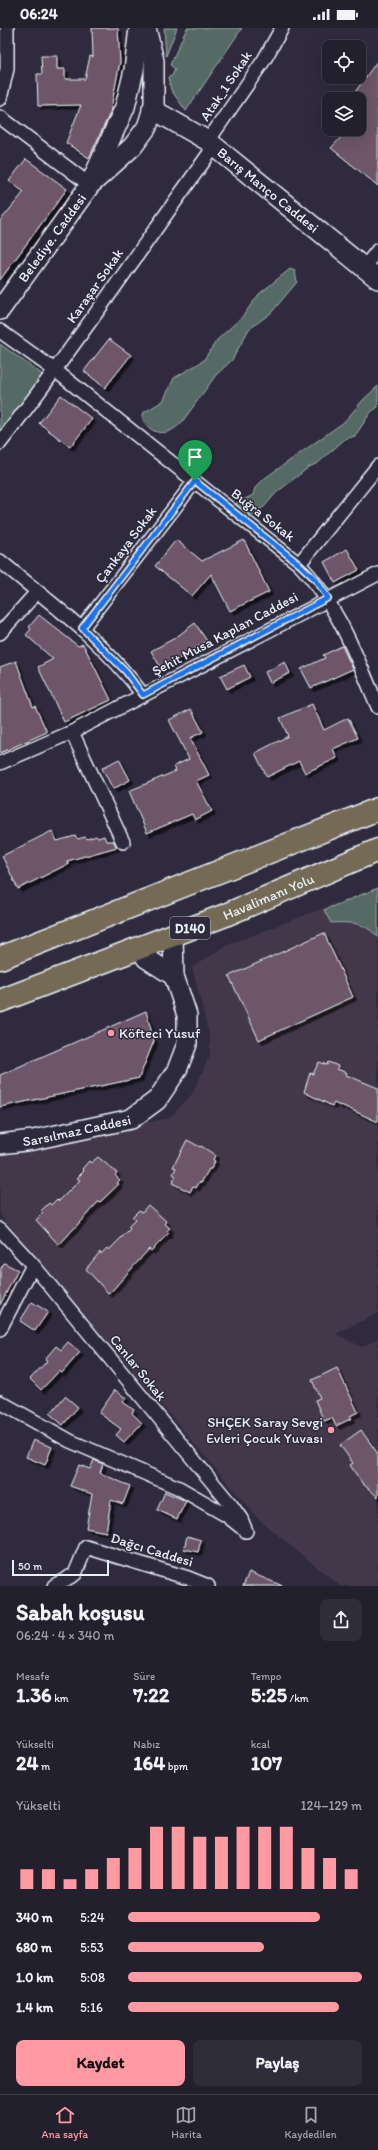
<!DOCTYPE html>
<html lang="tr">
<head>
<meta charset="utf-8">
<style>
  body { margin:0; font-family:Itim,sans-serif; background:#2f2d3a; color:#f1f3f6; height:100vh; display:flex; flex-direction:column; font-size:15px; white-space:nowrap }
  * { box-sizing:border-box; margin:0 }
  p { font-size:13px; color:#a3a3aa }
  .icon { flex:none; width:22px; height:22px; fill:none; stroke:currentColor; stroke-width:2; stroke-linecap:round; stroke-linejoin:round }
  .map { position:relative; height:1558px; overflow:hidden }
  .details { display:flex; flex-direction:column; background:#23202e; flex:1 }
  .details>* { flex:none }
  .fabs { position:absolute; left:322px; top:12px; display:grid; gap:8px }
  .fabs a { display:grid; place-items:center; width:44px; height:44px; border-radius:8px; background:#23202e; box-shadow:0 4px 16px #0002,0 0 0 1px #403e4a; font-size:20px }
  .scale { position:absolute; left:12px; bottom:10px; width:97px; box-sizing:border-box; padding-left:4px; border:2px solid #e8f1f8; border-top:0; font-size:11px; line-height:14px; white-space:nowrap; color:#e8f1f8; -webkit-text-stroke:3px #2f2a3d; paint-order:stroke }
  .pin { position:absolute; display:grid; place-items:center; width:34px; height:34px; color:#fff; margin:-41px -17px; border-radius:50% 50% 50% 0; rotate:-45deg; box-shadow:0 0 4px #0007 }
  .pin .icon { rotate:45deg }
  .round { display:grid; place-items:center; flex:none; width:42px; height:42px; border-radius:8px; background:#2f2d3a }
  .headline { display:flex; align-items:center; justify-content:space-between; height:68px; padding:0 16px }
  h1 { font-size:22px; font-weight:800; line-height:30px }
  .stats { display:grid; grid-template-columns:repeat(3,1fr); gap:6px; height:68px; padding:4px 16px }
  .stats div { display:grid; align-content:center }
  .stats b { font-size:20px; font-weight:800 }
  .stats small { font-size:11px; font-weight:400 }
  .stats p { font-size:11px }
  .chart { height:112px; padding:8px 16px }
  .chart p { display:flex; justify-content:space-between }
  .chart svg { width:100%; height:72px; margin-top:4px; stroke:#ff9aa2; stroke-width:6 }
  .button { display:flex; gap:8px; margin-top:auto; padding:8px 16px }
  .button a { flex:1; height:46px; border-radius:8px; background:#ff9aa2; color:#111; font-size:16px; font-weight:800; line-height:46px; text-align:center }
  .button a+a { background:#2f2d3a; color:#f1f3f6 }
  ul { padding:0 16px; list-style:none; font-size:13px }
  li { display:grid; grid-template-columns:64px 48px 1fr; align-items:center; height:30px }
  li i { height:10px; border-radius:5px; background:#ff9aa2 }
  .status { display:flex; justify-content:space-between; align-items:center; height:28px; padding:0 20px; background:#23202e; direction:ltr }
  .status svg { height:11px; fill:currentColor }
  .tab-bar { display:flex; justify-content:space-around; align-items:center; height:56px; border-top:1px solid #403e4a; background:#23202e; font-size:11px; color:#a3a3aa }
  .tab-bar a { display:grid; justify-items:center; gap:2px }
  .tab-bar .on { color:#ff9aa2 }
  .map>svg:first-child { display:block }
</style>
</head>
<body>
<div class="status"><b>06:24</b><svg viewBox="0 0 49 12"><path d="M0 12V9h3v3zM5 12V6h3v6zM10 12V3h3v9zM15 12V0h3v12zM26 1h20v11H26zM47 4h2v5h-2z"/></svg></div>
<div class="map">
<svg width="378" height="1558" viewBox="0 0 378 1558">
  <defs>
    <filter id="shadow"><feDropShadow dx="3.5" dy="3.5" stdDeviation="0" flood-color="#0009"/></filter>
  </defs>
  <rect width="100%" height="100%" fill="#2f2a3d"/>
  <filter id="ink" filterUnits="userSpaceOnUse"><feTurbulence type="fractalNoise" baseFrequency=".025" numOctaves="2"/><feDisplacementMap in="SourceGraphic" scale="8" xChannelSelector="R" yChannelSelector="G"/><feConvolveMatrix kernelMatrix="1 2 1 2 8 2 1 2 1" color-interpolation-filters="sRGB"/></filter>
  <g filter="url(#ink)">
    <path fill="#42374a" d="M378,859V1285L336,1306L362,1319L378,1310V1558H340L259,1492L0,1187V1125L169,1090L192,1066L210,1027V1011L192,939L227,917Z"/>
    <path fill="#556a65" stroke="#9eaeae" d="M164,0H177L166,28Z
      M187,0H242L186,83L171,62L168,49L172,48L175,41L170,37Z
      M290,241L295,243L297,254L271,285L249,301L232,332L216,347L182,394C169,408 153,409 143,392V385L163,373L174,350L203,333L217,312L242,289L259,266Z
      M0,316L54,355L0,418Z
      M378,358V379L371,384L355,408L345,411L318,435L309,439L276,465L264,479L243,492L233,477L253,467L255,460L265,450L344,394L363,372Z
      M378,860V909C364,894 351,894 331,895L324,882Z"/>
    <path fill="#6d5669" stroke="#e8f1f8" filter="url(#shadow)" d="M92,0H118L120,34L110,85L89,130L66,115L81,77L38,78L37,46H42L41,28H57V41H65V51H85L90,28L93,29Z
      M378,32V158L331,120L349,101H359V71H350Z
      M26,131L67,161L0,252V193L24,164L9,153Z
      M109,311L131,327L105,360L84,343Z
      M61,367L92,391L70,419L39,395Z
      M176,512L202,533L244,512L269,564L230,583L211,546L192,568L155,538Z
      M347,521L359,542L335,555L324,534Z
      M39,587L78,618L83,616L111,672L64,694L38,639L53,631L26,607L31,601L29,599Z
      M195,595L207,613L186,627L161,640L151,623L175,610Z
      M342,618L353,641L311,660L301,641L325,630L323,627Z
      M16,633L33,679L35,678L47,704L0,725V639Z
      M285,634L290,645L270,655L265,644Z
      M244,637L250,649L227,661L220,648Z
      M312,676L324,702L348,690L358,710L333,721L337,730L305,745L299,733L267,749L255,725L288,708L280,690Z
      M191,681L203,704L190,710L209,747L196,753L212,783L195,792L192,786L147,805L129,763L176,743L174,738L189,731L169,692Z
      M119,731L130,752L113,761L102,740Z
      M52,803L57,813L75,808L78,811L85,809L87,811L96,808L98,810L104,808L106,813H113L117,819L67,833L68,836L18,861L2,828Z
      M324,905L353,969L259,1012L229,948Z
      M146,983L154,1013L139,1050L0,1079V1047Z
      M319,1034L327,1037L328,1034L338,1038L337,1041L347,1045L346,1047L378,1060V1094L341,1077L340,1078L334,1075L332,1078L304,1064L310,1045L313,1046Z
      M187,1112L200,1119L201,1118L215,1127L213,1132L215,1133L211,1141H209L201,1155L200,1153L196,1160L193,1158L190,1164L172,1155L176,1148L173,1146L176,1140L173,1139Z
      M98,1129L117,1145L115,1147L120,1152L117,1155L119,1156L100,1174L99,1173L59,1217L36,1192L43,1185L41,1183L49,1175L51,1177L57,1171L59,1173L80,1152L77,1150L84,1143L82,1141L89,1133L91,1135Z
      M148,1177L167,1194L165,1196L170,1200L167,1203L169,1205L151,1223L149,1221L109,1266L86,1241L100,1224L101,1226L107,1220L109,1222L130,1201L128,1199L135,1192L132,1189L139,1182L142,1184Z
      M4,1235L18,1242L0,1277V1242Z
      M32,1274L48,1284L35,1303L20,1293Z
      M68,1314L80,1324L62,1345L59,1343L41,1362L30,1351L47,1333L45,1331L56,1318L61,1322Z
      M337,1340L358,1384L350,1388L352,1390L336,1398L332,1390L324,1393L315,1372L320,1370L312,1352Z
      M115,1362L126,1370L123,1374L134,1382L132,1385L142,1395L124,1414L116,1407L121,1401L99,1385Z
      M65,1368L78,1379L63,1397L50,1386Z
      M361,1402L378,1426V1469L362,1455L350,1437L353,1435L340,1417Z
      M33,1412L52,1419L45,1437L26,1429Z
      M94,1432L103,1436L100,1445L130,1458L123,1476L111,1472L106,1504L86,1500L92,1466L70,1458L79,1437L90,1441Z
      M165,1464L186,1473L177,1491L157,1482Z
      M187,1508L201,1512L198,1524L184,1521Z
      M249,1544L283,1558H243Z"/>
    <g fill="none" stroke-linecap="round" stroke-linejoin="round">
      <g stroke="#e8f1f8" stroke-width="16">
        <path id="street" d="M0,71L7,41V0
          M0,89L90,157
          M208,113L264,32L282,0
          M364,240L378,222
          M0,303L56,343L299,536C337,575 357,630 378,679
          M0,415C75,319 143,217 214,119
          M0,533C51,575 104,614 143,667
          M299,536L378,438
          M82,600L195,453
          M0,605L37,564
          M72,704L123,814
          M0,735L72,704L378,546
          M0,1201L33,1237L231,1477L241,1491L246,1503
          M0,1301L33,1237
          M0,1374L70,1413L179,1460L226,1487L241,1499
          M54,1558L75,1546L86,1519L188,1550L208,1558"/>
      </g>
      <g stroke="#e8f1f8" stroke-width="22">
        <g id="secondary">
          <path id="s1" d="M152,81L208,113L378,251"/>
          <path d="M93,150L125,79L134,42L139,0"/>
          <path id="s2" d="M0,282L90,157L133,118L147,99L154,77V33L146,0"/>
          <path d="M142,920L146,930L174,948L173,907"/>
          <path id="s3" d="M0,1116L33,1112L131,1091L157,1072L177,1042L187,1016V987L174,948"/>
        </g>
      </g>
      <g stroke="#e8f1f8" stroke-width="25">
        <g id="highway">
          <path d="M0,930L378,781"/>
          <path id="s4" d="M0,973L223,888L378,822"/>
        </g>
      </g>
      <use href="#street" stroke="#2f2a3d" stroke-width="13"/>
      <use href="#secondary" stroke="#2f2a3d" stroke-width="19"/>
      <use href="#highway" stroke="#756a55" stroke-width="22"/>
    </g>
  </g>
  <g fill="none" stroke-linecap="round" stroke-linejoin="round" filter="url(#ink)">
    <g stroke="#fff" stroke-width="8">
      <path id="route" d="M195,453L299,536L316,552L328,570L143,667L126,644L82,600Z"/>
    </g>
    <use href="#route" stroke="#1a73e8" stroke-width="5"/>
  </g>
  <g fill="#ff9aa2" stroke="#2f2a3d" stroke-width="1.5">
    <circle cx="111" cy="1005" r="4"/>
    <circle cx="331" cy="1402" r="4"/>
  </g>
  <g text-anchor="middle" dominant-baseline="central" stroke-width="3" stroke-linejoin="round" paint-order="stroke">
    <rect fill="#2f2a3d" stroke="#b0b5c0" stroke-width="1" x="170" y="889" width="40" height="22" rx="3"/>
    <g font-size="13" font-weight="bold" fill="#e8f1f8">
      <text x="190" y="900">D140</text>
    </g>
    <g font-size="14" fill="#e8f1f8" stroke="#2f2a3d">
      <text transform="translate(226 58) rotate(-56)">Atak_1 Sokak</text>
      <text stroke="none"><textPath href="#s1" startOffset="142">Barış Manço Caddesi</textPath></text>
      <text stroke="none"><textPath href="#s2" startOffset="89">Belediye. Caddesi</textPath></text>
      <text transform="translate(95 258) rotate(-55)">Karaşar Sokak</text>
      <text transform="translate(263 487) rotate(38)">Buğra Sokak</text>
      <text transform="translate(126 517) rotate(-53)">Çankaya Sokak</text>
      <text transform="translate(225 606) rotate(-28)">Şehit Musa Kaplan Caddesi</text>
      <text stroke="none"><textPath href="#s4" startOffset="288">Havalimanı Yolu</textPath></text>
      <text stroke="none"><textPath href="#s3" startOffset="78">Sarsılmaz Caddesi</textPath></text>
      <text transform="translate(138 1340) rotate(51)">Canlar Sokak</text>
      <text transform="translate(152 1522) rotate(17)">Dağcı Caddesi</text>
    </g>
    <g font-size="14" fill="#e8f1f8" stroke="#2f2a3d" text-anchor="start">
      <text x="119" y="1005">Köfteci Yusuf</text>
      <text x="323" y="1394" text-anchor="end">SHÇEK Saray Sevgi<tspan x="323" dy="16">Evleri Çocuk Yuvası</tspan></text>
    </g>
  </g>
</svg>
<div class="fabs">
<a><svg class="icon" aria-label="locate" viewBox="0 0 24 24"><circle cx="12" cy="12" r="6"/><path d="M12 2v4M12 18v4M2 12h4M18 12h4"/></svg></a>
<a><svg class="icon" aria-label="layers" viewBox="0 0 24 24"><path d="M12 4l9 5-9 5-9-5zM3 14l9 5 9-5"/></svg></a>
</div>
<div class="scale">50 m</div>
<div class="pin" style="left:195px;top:453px;background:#1e9e55"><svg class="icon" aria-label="arrive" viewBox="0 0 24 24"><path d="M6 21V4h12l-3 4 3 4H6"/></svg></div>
</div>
<section class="details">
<div class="headline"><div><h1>Sabah koşusu</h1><p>06:24 · 4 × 340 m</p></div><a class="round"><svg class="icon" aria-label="share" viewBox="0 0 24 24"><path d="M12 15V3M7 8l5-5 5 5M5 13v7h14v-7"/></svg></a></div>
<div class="stats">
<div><p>Mesafe</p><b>1.36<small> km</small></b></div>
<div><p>Süre</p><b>7:22</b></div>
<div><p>Tempo</p><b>5:25<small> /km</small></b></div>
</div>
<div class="stats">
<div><p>Yükselti</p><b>24<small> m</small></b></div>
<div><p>Nabız</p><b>164<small> bpm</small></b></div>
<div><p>kcal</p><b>107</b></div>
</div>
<div class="chart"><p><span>Yükselti</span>124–129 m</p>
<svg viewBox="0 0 160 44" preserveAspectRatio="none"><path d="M5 44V32M15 44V32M25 44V38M35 44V32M45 44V25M55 44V19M65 44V6M75 44V6M85 44V12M95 44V12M105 44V6M115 44V6M125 44V6M135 44V19M145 44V25M155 44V32"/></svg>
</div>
<ul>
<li><b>340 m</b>5:24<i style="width:82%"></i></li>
<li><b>680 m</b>5:53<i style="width:58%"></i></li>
<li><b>1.0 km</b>5:08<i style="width:100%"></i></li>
<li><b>1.4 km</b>5:16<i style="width:90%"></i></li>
</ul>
<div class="button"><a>Kaydet</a><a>Paylaş</a></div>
</section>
<nav class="tab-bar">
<a class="on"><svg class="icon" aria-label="home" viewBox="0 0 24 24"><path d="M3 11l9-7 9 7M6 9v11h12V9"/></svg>Ana sayfa</a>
<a><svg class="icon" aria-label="map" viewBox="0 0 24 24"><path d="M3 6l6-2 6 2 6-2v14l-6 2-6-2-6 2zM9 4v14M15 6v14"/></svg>Harita</a>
<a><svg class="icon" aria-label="saved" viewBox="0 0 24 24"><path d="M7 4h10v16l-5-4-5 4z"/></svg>Kaydedilen</a>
</nav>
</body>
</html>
